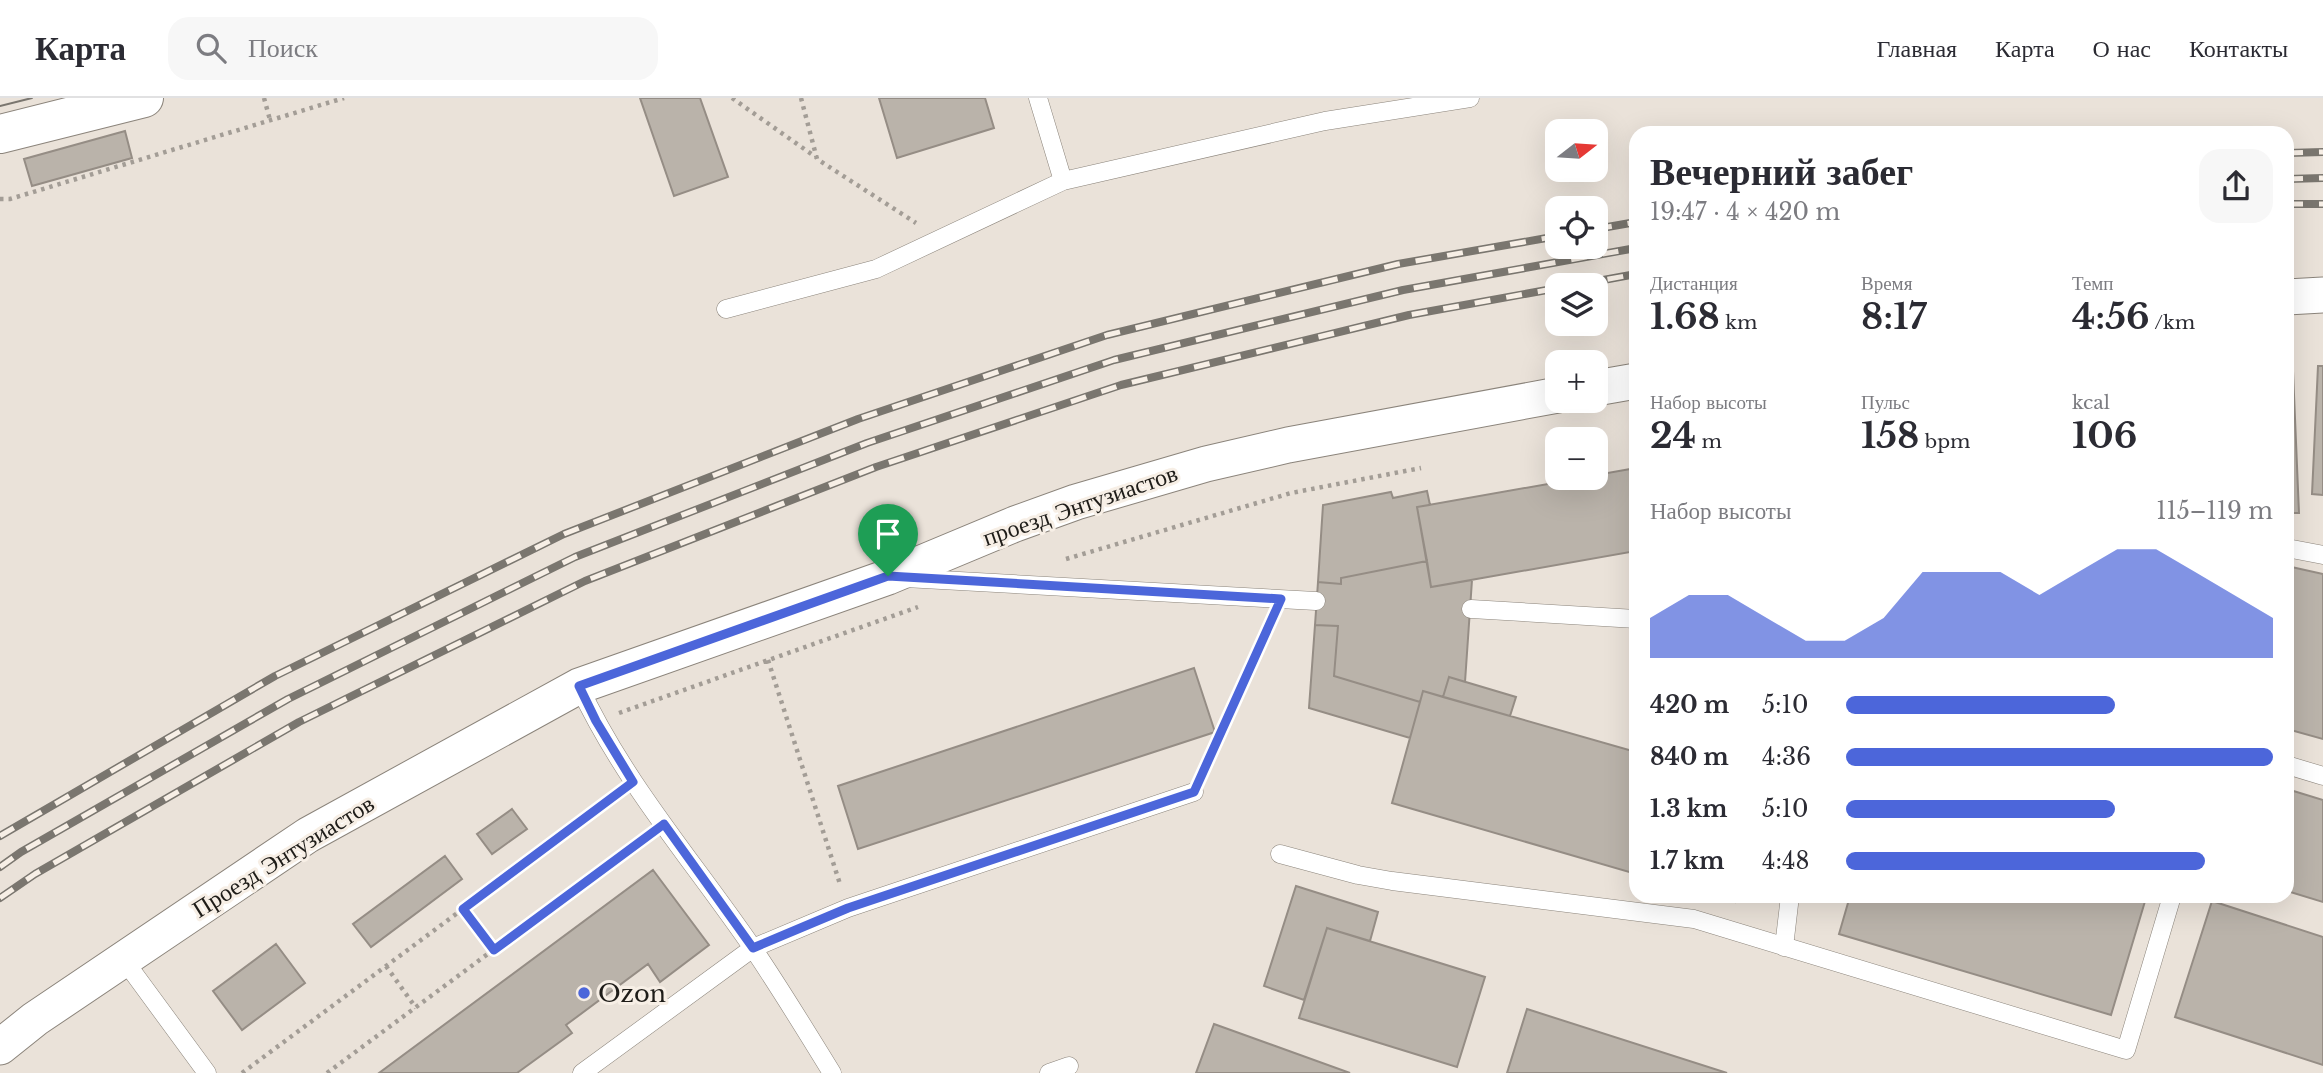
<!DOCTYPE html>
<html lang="ru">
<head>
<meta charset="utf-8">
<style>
  body { margin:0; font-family:"Libre Baskerville",serif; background:#f7f7f7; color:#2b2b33; height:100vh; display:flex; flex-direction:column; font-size:26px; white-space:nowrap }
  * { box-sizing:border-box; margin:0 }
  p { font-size:23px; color:#7c7c81 }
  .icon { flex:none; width:38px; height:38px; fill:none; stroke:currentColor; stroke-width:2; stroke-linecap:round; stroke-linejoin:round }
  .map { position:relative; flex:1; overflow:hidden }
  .details { position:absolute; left:1629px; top:28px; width:665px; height:777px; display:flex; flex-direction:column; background:#fff; border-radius:21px; box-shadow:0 7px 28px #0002 }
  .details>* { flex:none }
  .needle { width:46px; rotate:73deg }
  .controls { position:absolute; left:1545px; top:21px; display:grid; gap:14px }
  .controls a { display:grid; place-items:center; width:63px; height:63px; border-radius:14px; background:#fff; box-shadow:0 7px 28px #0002; font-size:35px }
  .pin { position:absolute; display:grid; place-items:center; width:60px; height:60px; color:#fff; margin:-72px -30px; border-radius:50% 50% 50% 0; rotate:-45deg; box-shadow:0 0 7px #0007 }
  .pin .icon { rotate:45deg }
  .round { display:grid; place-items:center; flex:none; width:74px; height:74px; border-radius:21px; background:#f7f7f7 }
  .summary { display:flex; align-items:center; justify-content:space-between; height:119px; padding:0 21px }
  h1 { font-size:38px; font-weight:700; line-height:52px }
  .metrics { display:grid; grid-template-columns:repeat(3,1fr); gap:10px; height:119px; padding:7px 21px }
  .metrics div { display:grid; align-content:center }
  .metrics b { font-size:35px; font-weight:700 }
  .metrics small { font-size:19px; font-weight:400 }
  .metrics p { font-size:19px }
  .chart { height:196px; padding:14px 21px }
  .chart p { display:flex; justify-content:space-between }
  .chart svg { width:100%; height:126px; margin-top:7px; fill:#4c66da; opacity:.7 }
  ul { padding:0 21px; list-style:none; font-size:23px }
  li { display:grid; grid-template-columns:112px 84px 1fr; align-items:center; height:52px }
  li i { height:18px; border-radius:9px; background:#4c66da }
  header { display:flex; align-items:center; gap:42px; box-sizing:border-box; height:98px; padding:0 35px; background:#fff; border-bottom:2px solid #e1e1e2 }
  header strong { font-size:33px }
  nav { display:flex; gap:38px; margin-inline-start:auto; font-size:24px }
  .search { width:490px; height:63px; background:#f7f7f7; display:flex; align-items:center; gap:18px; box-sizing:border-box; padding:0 24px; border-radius:21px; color:#7c7c81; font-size:26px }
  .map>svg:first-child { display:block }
</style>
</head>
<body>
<header>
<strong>Карта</strong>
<div class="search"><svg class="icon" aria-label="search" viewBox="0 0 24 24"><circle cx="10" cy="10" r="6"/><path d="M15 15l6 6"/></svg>Поиск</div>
<nav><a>Главная</a><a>Карта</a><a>О нас</a><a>Контакты</a></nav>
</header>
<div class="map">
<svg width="2323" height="975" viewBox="0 0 2323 975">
  <rect width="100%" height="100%" fill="#eae2d9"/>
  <path fill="#bab3aa" stroke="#958d85" stroke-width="2" d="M640,0H700L728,79L674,98Z
    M879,0H985L994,30L897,60Z
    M125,33L132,60L32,88L24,61Z
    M2318,268H2323V397L2312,396Z
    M2287,273H2293L2299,415H2287Z
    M1636,370V453L1431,489L1417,409L1582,380H1596V377Z
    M1427,393L1430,407L1417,409L1427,463L1341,480V486L1318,484L1323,407L1391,394L1393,400Z
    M1427,463L1431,489L1472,482L1465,584L1449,579L1443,599L1423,593L1420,604L1334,578L1338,528L1315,527L1318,484L1341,486V480Z
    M2287,468L2323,476V641L2287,631Z
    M1315,527L1338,528L1334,578L1420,604L1410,640L1309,610Z
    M1194,570L1215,634L858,751L838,688Z
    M1449,579L1516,599L1510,618L1443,599Z
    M1423,593L1636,654V776L1392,705Z
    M2287,691L2323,702V804L2287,793Z
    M512,711L527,731L492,756L477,736Z
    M445,758L462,781L371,849L353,826Z
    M653,772L709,847L660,884L648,866L566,927L572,935L517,975H379Z
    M1296,788L1378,814L1370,843L1327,830L1304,902L1264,888Z
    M1714,798H1737L1735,804Z
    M1850,798H2140L2146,800L2111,917L1839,836Z
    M2212,803L2323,839V967L2175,919Z
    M1327,830L1485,879L1457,969L1299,920Z
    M276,846L305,885L242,932L213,893Z
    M1527,911L1727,975H1507Z
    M1214,926L1350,975H1196Z"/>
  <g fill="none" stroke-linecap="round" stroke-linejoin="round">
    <g stroke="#8b847b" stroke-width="19">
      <path id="service" d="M1038,0L1063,83L1325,23L1470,0
        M726,211L876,171L1063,83
        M2287,450L2323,457
        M905,480L1316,503
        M1471,511L1636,521
        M579,588C623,683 693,763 752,849C780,890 806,933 832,975
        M2287,667L2323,678
        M1280,756L1358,777L1392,783L1694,821L2126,952L2172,798
        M1784,849L1790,798
        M124,862L207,975
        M582,975L753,850L848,810L1194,694
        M1049,975L1069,968"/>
    </g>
    <g stroke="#8b847b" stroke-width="37">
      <path id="minor" d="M2287,199L2323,197
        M1596,290L1636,283
        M0,949L35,921L308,737L579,588L888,479L1015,426L1076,404L1206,366L1288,347L1558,297"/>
    </g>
    <g stroke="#8b847b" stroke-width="40">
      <path id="secondary" d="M0,36L144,0"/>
    </g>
    <path stroke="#a39d96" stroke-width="4.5" stroke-dasharray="3.5 5" stroke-linecap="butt" d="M264,0L270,22
      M732,0L817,60
      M801,0L817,61L916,125
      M0,101H10L344,0
      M1066,461L1291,395L1421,370
      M768,562L840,786
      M619,615L918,509
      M1204,672L1269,527
      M463,811L494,852
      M386,868L416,910
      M242,975L615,698
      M327,975L643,741"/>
    <use href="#service" stroke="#fff" stroke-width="18"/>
    <use href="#minor" stroke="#fff" stroke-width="35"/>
    <use href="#secondary" stroke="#fff" stroke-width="38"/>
    <path stroke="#7a766f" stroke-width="2" d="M0,8L32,0"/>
    <g stroke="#7a766f" stroke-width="8">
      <path id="rail" d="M2287,55L2323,54
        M2287,81L2323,80
        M2287,106H2323
        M1596,131L1636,124
        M1576,187L1636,176
        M0,738L275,578L564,436L858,321L1107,237L1398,166L1558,138
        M0,769L21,754L288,601L575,459L867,345L1114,262L1403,192L1636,150
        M0,800L35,776L299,624L585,483L876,369L1121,287L1409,217L1558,190"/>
    </g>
    <use href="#rail" stroke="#f7efe6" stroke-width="5" stroke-dasharray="16" stroke-linecap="butt"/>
  </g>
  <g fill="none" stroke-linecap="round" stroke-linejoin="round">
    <g stroke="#fff" stroke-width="14">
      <path id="route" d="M888,478L1281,501L1194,694L848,810L753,850L664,726L494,852L463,811L633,684L596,623L579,588Z"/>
    </g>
    <use href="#route" stroke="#4c66da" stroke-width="9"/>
  </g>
  <circle fill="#4c66da" stroke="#f7efe6" stroke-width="2.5" cx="584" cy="895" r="7"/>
  <g text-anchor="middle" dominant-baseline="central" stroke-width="6" stroke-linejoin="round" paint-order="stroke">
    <g font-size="24" fill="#1e1c18" stroke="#f7efe6">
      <text transform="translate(1080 407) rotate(-19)">проезд Энтузиастов</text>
      <text transform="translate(283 758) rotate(-32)">Проезд Энтузиастов</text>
    </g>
    <g font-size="24" fill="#1e1c18" stroke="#f7efe6" text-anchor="start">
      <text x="598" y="895">Ozon</text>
    </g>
  </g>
</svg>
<div class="controls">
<a><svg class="needle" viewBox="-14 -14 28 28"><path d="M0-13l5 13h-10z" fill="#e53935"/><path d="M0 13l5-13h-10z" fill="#7c7c81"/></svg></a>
<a><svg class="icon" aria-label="locate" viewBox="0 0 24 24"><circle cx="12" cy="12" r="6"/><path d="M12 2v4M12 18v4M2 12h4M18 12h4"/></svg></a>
<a><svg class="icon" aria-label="layers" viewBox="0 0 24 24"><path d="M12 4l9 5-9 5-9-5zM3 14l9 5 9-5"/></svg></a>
<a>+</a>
<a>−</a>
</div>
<div class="pin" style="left:888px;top:478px;background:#1e9e55"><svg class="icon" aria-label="arrive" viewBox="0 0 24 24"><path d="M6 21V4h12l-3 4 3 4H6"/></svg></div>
<section class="details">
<div class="summary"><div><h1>Вечерний забег</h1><p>19:47 · 4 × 420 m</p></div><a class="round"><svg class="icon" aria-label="share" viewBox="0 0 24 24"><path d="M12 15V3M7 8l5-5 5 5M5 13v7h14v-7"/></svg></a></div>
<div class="metrics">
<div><p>Дистанция</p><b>1.68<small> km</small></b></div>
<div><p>Время</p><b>8:17</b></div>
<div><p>Темп</p><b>4:56<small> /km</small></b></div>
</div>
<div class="metrics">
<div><p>Набор высоты</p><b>24<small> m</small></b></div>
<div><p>Пульс</p><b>158<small> bpm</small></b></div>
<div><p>kcal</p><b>106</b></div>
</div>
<div class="chart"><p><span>Набор высоты</span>115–119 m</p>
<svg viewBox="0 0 160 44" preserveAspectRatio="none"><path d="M0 44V30L10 22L20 22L30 30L40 38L50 38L60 30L70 14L80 14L90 14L100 22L110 14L120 6L130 6L140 14L150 22L160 30V44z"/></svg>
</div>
<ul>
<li><b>420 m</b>5:10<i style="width:63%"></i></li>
<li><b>840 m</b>4:36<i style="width:100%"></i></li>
<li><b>1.3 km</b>5:10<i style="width:63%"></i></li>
<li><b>1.7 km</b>4:48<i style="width:84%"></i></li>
</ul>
</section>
</div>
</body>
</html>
